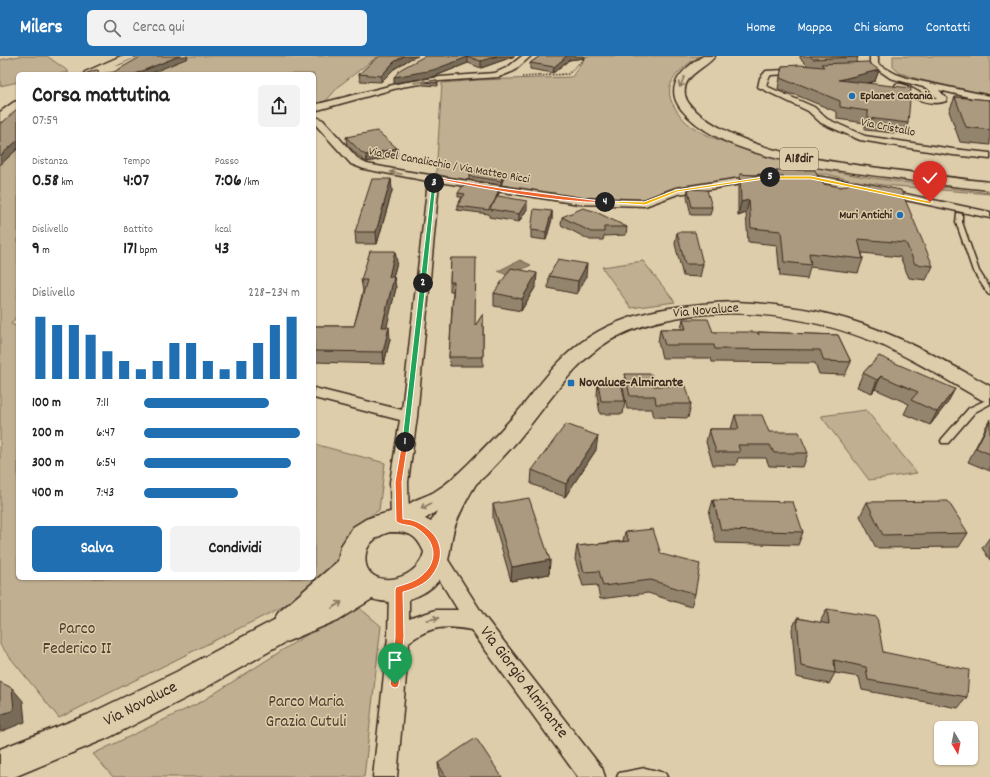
<!DOCTYPE html>
<html lang="it">
<head>
<meta charset="utf-8">
<style>
  body { margin:0; font-family:Dekko,sans-serif; background:#f2f2f2; color:#222; height:100vh; display:flex; flex-direction:column; font-size:15px; white-space:nowrap }
  * { box-sizing:border-box; margin:0 }
  p { font-size:13px; color:#767676 }
  .icon { flex:none; width:22px; height:22px; fill:none; stroke:currentColor; stroke-width:2; stroke-linecap:round; stroke-linejoin:round }
  .map { position:relative; flex:1; overflow:hidden }
  .sheet { position:absolute; left:16px; top:16px; width:300px; height:508px; display:flex; flex-direction:column; background:#fff; border-radius:6px; box-shadow:0 1px 3px #0004 }
  .sheet>* { flex:none }
  .needle { width:26px; rotate:170deg }
  .fabs { position:absolute; left:934px; top:665px; display:grid; gap:8px }
  .fabs a { display:grid; place-items:center; width:44px; height:44px; border-radius:6px; background:#fff; box-shadow:0 1px 3px #0004; font-size:20px }
  .pin { position:absolute; display:grid; place-items:center; width:34px; height:34px; color:#fff; margin:-41px -17px; border-radius:50% 50% 50% 0; rotate:-45deg; box-shadow:0 0 4px #0007 }
  .pin .icon { rotate:45deg }
  .km { position:absolute; width:20px; height:20px; margin:-10px; border-radius:50%; background:#222; color:#fff; font-size:11px; line-height:20px; text-align:center }
  .round { display:grid; place-items:center; flex:none; width:42px; height:42px; border-radius:6px; background:#f2f2f2 }
  .summary { display:flex; align-items:center; justify-content:space-between; height:68px; padding:0 16px }
  h1 { font-size:22px; font-weight:700; line-height:30px }
  .figures { display:grid; grid-template-columns:repeat(3,1fr); gap:6px; height:68px; padding:4px 16px }
  .figures div { display:grid; align-content:center }
  .figures b { font-size:17px; font-weight:700 }
  .figures small { font-size:11px; font-weight:400 }
  .figures p { font-size:11px }
  .chart { height:112px; padding:8px 16px }
  .chart p { display:flex; justify-content:space-between }
  .chart svg { width:100%; height:72px; margin-top:4px; stroke:#1f6fb2; stroke-width:6 }
  .primary-button { display:flex; gap:8px; margin-top:auto; padding:8px 16px }
  .primary-button a { flex:1; height:46px; border-radius:6px; background:#1f6fb2; color:#fff; font-size:16px; font-weight:700; line-height:46px; text-align:center }
  .primary-button a+a { background:#f2f2f2; color:#222 }
  ul { padding:0 16px; list-style:none; font-size:13px }
  li { display:grid; grid-template-columns:64px 48px 1fr; align-items:center; height:30px }
  li i { height:10px; border-radius:5px; background:#1f6fb2 }
  header { display:flex; align-items:center; gap:24px; box-sizing:border-box; height:56px; padding:0 20px; background:#1f6fb2; color:#fff }
  header strong { font-size:19px }
  nav { display:flex; gap:22px; margin-inline-start:auto; font-size:14px }
  .search { width:280px; height:36px; background:#f2f2f2; display:flex; align-items:center; gap:10px; box-sizing:border-box; padding:0 14px; border-radius:6px; color:#767676; font-size:15px }
  .map>svg:first-child { display:block }
</style>
</head>
<body>
<header>
<strong>Milers</strong>
<div class="search"><svg class="icon" aria-label="search" viewBox="0 0 24 24"><circle cx="10" cy="10" r="6"/><path d="M15 15l6 6"/></svg>Cerca qui</div>
<nav><a>Home</a><a>Mappa</a><a>Chi siamo</a><a>Contatti</a></nav>
</header>
<div class="map">
<svg width="990" height="721" viewBox="0 0 990 721">
  <rect width="100%" height="100%" fill="#decdaa"/>
  <filter id="ink" filterUnits="userSpaceOnUse"><feTurbulence type="fractalNoise" baseFrequency=".025" numOctaves="2"/><feDisplacementMap in="SourceGraphic" scale="8" xChannelSelector="R" yChannelSelector="G"/><feConvolveMatrix kernelMatrix="1 2 1 2 8 2 1 2 1" color-interpolation-filters="sRGB"/></filter>
  <g filter="url(#ink)">
    <path fill="#c0af91" stroke="#7e6c58" d="M19,0H47L69,16L58,18H18V26L0,30V4Z
      M186,0H378L340,29L326,45L314,48V18H149Z
      M583,0H700C681,12 659,28 675,52C678,57 682,62 686,66C700,78 721,85 738,91C819,119 905,126 990,137V138L883,129L850,124L827,118H818L762,120L692,129L671,134L641,145L582,143L478,128L436,118L442,27L478,24L572,21L584,3Z
      M893,0H990V39L921,24L900,17L893,11Z
      M18,93V258L11,268L18,271V522H314V388L385,407L379,454L348,475L340,509L292,546L59,662L0,589V109Z
      M643,205L675,246L631,252L602,211Z
      M866,354L917,417L869,424L821,360Z
      M355,548L381,570L364,721H113L93,698L201,646Z"/>
    <path fill="#98876d" stroke="#73624d" d="M520,204L531,209L509,220L498,215Z"/>
    <g fill="none" stroke-linecap="round" stroke-linejoin="round">
      <g stroke="#3b2a1e" stroke-width="3">
        <path id="lane" d="M957,157L962,158V166L979,215L990,232V239L988,238L973,215L956,166Z
          M990,342V348L975,356L948,387H942L941,385L942,383L969,352Z
          M645,712L665,717L667,721H617L619,717Z"/>
      </g>
      <g stroke="#3b2a1e" stroke-width="3">
        <path id="street" d="M139,0H149C135,14 110,18 91,18L92,16L120,9Z
          M522,0H531L514,15L499,21L440,25L401,31L314,55V49L401,27L440,21L495,17L508,11Z
          M870,0H878V8L896,18L910,23L990,40V46L939,34L947,43L946,45C932,51 905,41 895,30L896,28C908,26 923,43 937,42L927,32L890,22L880,15L853,16V12L873,11L870,7Z
          M803,13H806V17L771,19L768,23L766,30L814,51L827,63L865,80L953,93L990,97V103L953,99L860,84L821,67L808,55L758,31L760,22L766,15Z
          M314,60L323,64L359,104L367,108L404,115L579,142L644,144L676,132L761,119L766,122L761,125L678,138L645,150L579,148L439,126L417,361L408,426L409,465L407,470L400,472L393,470L391,465L390,426L400,364L314,342V332L402,354L428,125L364,113L351,108L314,67Z
          M798,118L830,122L990,156V162L830,128L794,123L793,121L794,119Z
          M436,494L443,496L484,560L602,712L605,721H578L471,574C445,569 431,570 409,586L397,721H373L388,581L389,534L392,528L399,526L406,528L409,534V563L436,554H458L426,502L429,496Z"/>
      </g>
      <g stroke="#3b2a1e" stroke-width="3">
        <path id="secondary" d="M121,0H135L134,2L98,18H84L85,16Z
          M18,45V55L4,65L0,66V56L14,46Z
          M736,246C783,248 829,255 873,272C914,287 952,309 990,330V346L982,344C950,326 918,306 884,290C824,264 760,253 695,259C662,263 628,271 600,291C567,315 545,352 519,383C509,395 498,406 487,418C484,421 479,425 476,428C469,439 458,460 454,473C449,491 451,508 439,524C424,543 394,550 372,543L338,564L286,586L198,636L108,682L14,721H0V693L87,659L176,616L274,564L278,557L338,505L341,490L353,471L366,463L375,460L390,456H401C413,442 419,444 434,436C447,428 458,418 469,407C487,389 504,371 521,352C537,332 553,310 573,293C617,255 680,248 736,246ZM437,455L431,466L425,463ZM390,476C409,476 416,478 424,496C417,529 359,535 366,497C368,486 379,479 390,476Z"/>
      </g>
      <g stroke="#3b2a1e" stroke-width="3">
        <path id="highway" d="M703,0H715C706,13 682,18 685,39C687,48 695,54 702,60C756,100 829,105 893,114C926,118 958,123 990,126V134C958,131 926,127 894,122C833,114 721,103 681,53C663,30 684,12 703,0Z"/>
      </g>
      <path stroke="#3b2a1e" stroke-width="1.5" stroke-dasharray="1.5 1.5" stroke-linecap="butt" d="M522,21L568,18L587,0"/>
      <use href="#lane" fill="#decdaa" fill-rule="evenodd"/>
      <use href="#street" fill="#decdaa" fill-rule="evenodd"/>
      <use href="#secondary" fill="#decdaa" fill-rule="evenodd"/>
      <use href="#highway" fill="#decdaa" fill-rule="evenodd"/>
    </g>
    <path fill="#93846d" stroke="#3b2a1e" d="M425,0H515L481,12L468,7L433,21L394,27Z
      M540,0L584,2L569,4L553,17L530,13V7Z
      M800,0H856L858,1L856,7L879,14L875,25L867,27L908,67L904,78L865,74V67L837,63V56L796,39L790,38L778,33L782,10H808L800,2Z
      M410,3L394,13L381,26L360,25L359,18Z
      M423,26L438,27V30L423,29Z
      M955,41L990,44V89L960,86L949,55Z
      M346,81L397,92V100L367,106L363,104L347,89Z
      M776,114L820,126L823,128L842,131L933,210L926,224L909,222L900,201L862,197L863,203L858,217L810,211L807,223L780,220L777,189L748,186L746,157L738,160V131L740,118L774,121Z
      M504,117V121L501,129L469,124V120Z
      M391,123L392,135L377,188H356L355,176Z
      M499,133V137L496,143L527,153L519,166L489,161V158L457,154V150L462,141H458V137Z
      M688,133L712,151L710,159H691L687,141Z
      M552,155V163L546,184L531,182V174Z
      M562,161L627,171L626,179L604,180L603,184H590L561,169Z
      M677,176L703,208L700,221L683,220L675,188Z
      M451,202L475,270L483,258V310H450L449,301L453,235H450V226Z
      M397,206L393,221H394L396,232L386,271L390,283L384,308L314,306V270H354L363,235L361,224Z
      M549,220L586,221L577,238L548,232Z
      M536,230L521,255L494,250V237Z
      M683,263L713,276L758,278V276L838,279L851,306L845,319L819,318L815,307L712,306L711,302H662L658,286L660,273H681Z
      M879,300L948,346L930,369L904,358L909,348L875,333L872,337L857,331L863,317Z
      M625,318L654,330L691,348L688,362L654,361L652,353H627L623,331Z
      M598,326L625,345L623,358H600L597,339Z
      M735,359L769,376L808,397L803,411L769,410L766,402H738L736,409H713L706,386L709,373H731Z
      M990,363V415L968,406Z
      M596,394L565,441L531,428L532,414Z
      M713,444L803,476L798,489L716,487L709,458Z
      M867,446L968,477L959,491L876,492L860,460Z
      M493,448L550,504L549,518L511,525L493,462Z
      M625,476L661,498L695,538L691,551L648,537L600,543L597,529L583,530L575,503L577,490L623,485Z
      M990,481V504L982,492Z
      M827,553L883,596L967,641L958,652L862,634L859,621L835,617L829,628L796,621L792,573L797,562L821,567V564Z
      M438,707L502,721H440L439,719Z"/>
    <path fill="#786c59" stroke="#3b2a1e" d="M179,0H187L188,2L149,18H135Z
      M404,0H418L410,3L394,13L381,26V20L394,6Z
      M497,0H515L481,12V5Z
      M567,0H584V2L569,4L553,17L554,11Z
      M468,1V7L433,21L394,27V21Z
      M879,14L875,25L836,35L839,24Z
      M18,84V92L0,109V100Z
      M397,92V100L367,106L366,99Z
      M504,117V121L501,129V125Z
      M391,123L392,135L377,188L376,176Z
      M499,133V137L493,154H491Z
      M749,144L746,157L738,160L741,146Z
      M527,145V153L519,166V158Z
      M552,155V163L546,184V176Z
      M395,195L397,206L390,232L389,221Z
      M587,208L586,221L577,238L578,225Z
      M537,217L536,230L521,255L522,243Z
      M394,221L396,232L384,283L382,271Z
      M389,271L390,283L384,308L383,296Z
      M881,320L875,333L872,337L877,324Z
      M955,333L948,346L930,369L937,356Z
      M598,380L596,394L565,441L566,428Z
      M550,504L549,518L511,525L512,511Z
      M12,632L23,645L25,666L0,676V659Z"/>
    <path fill="#ab9a7f" stroke="#3b2a1e" d="M142,0H179L135,18H85L95,14H98L99,18L114,16Z
      M380,0H404L394,6L381,20L359,18L372,6Z
      M425,0H497L481,5L468,1L433,14L394,21L401,13Z
      M540,0H567L554,11L530,7Z
      M810,0H856L858,1L813,3Z
      M868,6L879,14L839,24L911,32L908,67L868,62V55L840,51V45L799,28L792,27L780,22L782,10L800,9L824,11L821,8Z
      M436,24L438,27L423,26Z
      M955,41L990,44V74L966,71Z
      M18,52V84L0,100V69Z
      M377,75L397,92L366,99L362,97L346,81Z
      M776,114H815L820,126H823V128L842,131L856,125L901,134L933,210L915,208L906,187L858,183L863,203L809,197L811,209L784,206L781,175L751,172L749,144L741,146L740,118L784,122Z
      M473,115L504,117L501,125L469,120Z
      M372,123H391L376,176H355Z
      M464,128L499,133L494,147L489,153V154L457,150L465,138L458,137Z
      M688,133L707,134L712,151H692Z
      M498,140L527,145L519,158L489,153Z
      M583,152L594,155L627,171H604V176H591L562,161Z
      M534,153L552,155L546,176L531,174Z
      M677,176H695L703,208H685Z
      M370,195H395L389,221H394L382,271H389L383,296L314,295V270H354L367,224H361Z
      M451,202H476L475,270L483,258V301H449L454,226H450Z
      M558,203L587,208L578,225L549,220Z
      M511,212L537,217L522,243L494,237Z
      M683,263H708L713,276H757L759,279L758,276L838,279L851,306L824,305L820,294L715,293L714,289H665L660,273H686Z
      M879,300L955,333L937,356L911,344L918,336L881,320L877,324L863,317Z
      M625,318H651L654,330H686L691,348H656L655,340H630Z
      M598,326H621L625,345H601Z
      M735,359H762L769,376H799L808,397H774L770,389H738L740,396H716L709,373H739Z
      M990,365V398L976,392Z
      M566,368L598,380L566,428L532,414Z
      M529,442L550,504L512,511L493,448Z
      M713,444L793,446L803,476L721,474Z
      M948,445L968,477L883,479L867,446Z
      M653,473L661,498L700,508L695,538L651,524L603,530L599,515L584,516L577,490L629,485L625,476Z
      M827,553L877,561L883,596L969,614L967,641L868,624L866,611L834,604L835,617L801,610L797,562L829,568Z
      M0,626L12,632L14,654L0,659Z
      M476,682L502,721H446L438,707Z"/>
    <defs><path id="oneway-shaft" d="M-6 0H5M1.5-3L5.5 0L1.5 3" fill="none" stroke-width="1.6" stroke-linecap="round" stroke-linejoin="round"/></defs>
    <g stroke="#84735d">
      <use href="#oneway-shaft" transform="translate(420 26) rotate(-8)"/>
      <use href="#oneway-shaft" transform="translate(682 26) rotate(114)"/>
      <use href="#oneway-shaft" transform="translate(396 117) rotate(-168)"/>
      <use href="#oneway-shaft" transform="translate(426 450) rotate(153)"/>
      <use href="#oneway-shaft" transform="translate(337 549) rotate(-32)"/>
      <use href="#oneway-shaft" transform="translate(433 563) rotate(-11)"/>
    </g>
  </g>
  <path fill="#f0652b" stroke="#fff" d="M405,383L408,386L402,426L403,463C413,463 421,467 428,473C446,487 443,509 428,524C421,530 411,534 403,536L404,581L399,628L398,631L395,632L392,631L390,628L395,581V534L396,531C405,528 414,526 421,520C440,505 435,483 416,472C410,468 400,470 396,465L395,426L402,386Z"/>
  <path fill="#22a559" stroke="#fff" d="M423,225L426,227L408,386L405,388L402,386L420,227Z"/>
  <path fill="#22a559" stroke="#fff" d="M434,125L436,127L426,227L423,229L420,227L432,127Z"/>
  <path fill="#f0652b" stroke="#fff" d="M434,121L500,132L607,146L605,147C548,145 492,134 436,123V127L434,128L432,127V122Z"/>
  <path fill="#f5b400" stroke="#fff" d="M770,120L771,122L677,136L645,149L603,146L605,145L644,146L676,134Z"/>
  <path fill="#f5b400" stroke="#fff" d="M768,120H811L933,146L930,148L811,123H770Z"/>
  <g fill="#1f6fb2" stroke="#decdaa" stroke-width="1.5">
    <circle cx="852" cy="40" r="4"/>
    <circle cx="900" cy="159" r="4"/>
    <rect x="567" y="323" width="8" height="8" rx="2"/>
  </g>
  <g text-anchor="middle" dominant-baseline="central" stroke-width="3" stroke-linejoin="round" paint-order="stroke">
    <g font-size="12" font-weight="bold" fill="#3b2a1e" stroke="#decdaa" text-anchor="start">
      <text x="860" y="40">Eplanet Catania</text>
      <text x="892" y="159" text-anchor="end">Muri Antichi</text>
    </g>
    <g font-size="12" fill="#3b2a1e" stroke="#decdaa">
      <text transform="translate(888 72) rotate(11)">Via Cristallo</text>
      <text transform="translate(449 110) rotate(10)">Via del Canalicchio / Via Matteo Ricci</text>
    </g>
    <rect fill="#decdaa" stroke="#6c5b48" stroke-width="1" x="780" y="92" width="38" height="22" rx="3"/>
    <g font-size="13" font-weight="bold" fill="#3b2a1e">
      <text x="799" y="103">A18dir</text>
    </g>
    <g font-size="14" fill="#3b2a1e" stroke="#decdaa">
      <text transform="translate(706 255) rotate(-5)">Via Novaluce</text>
    </g>
    <g font-size="14" font-weight="bold" fill="#3b2a1e" stroke="#decdaa" text-anchor="start">
      <text x="579" y="327">Novaluce-Almirante</text>
    </g>
    <g font-size="17" fill="#4f3e2f" stroke="#decdaa">
      <text x="77" y="574">Parco<tspan x="77" dy="20">Federico II</tspan></text>
      <text x="306" y="647">Parco Maria<tspan x="306" dy="20">Grazia Cutuli</tspan></text>
    </g>
    <g font-size="17" fill="#3b2a1e" stroke="#decdaa">
      <text transform="translate(523 627) rotate(53)">Via Giorgio Almirante</text>
      <text transform="translate(141 649) rotate(-27)">Via Novaluce</text>
    </g>
  </g>
</svg>
<div class="fabs">
<a><svg class="needle" viewBox="-14 -14 28 28"><path d="M0-13l5 13h-10z" fill="#e53935"/><path d="M0 13l5-13h-10z" fill="#767676"/></svg></a>
</div>
<div class="pin" style="left:395px;top:628px;background:#1e9e55"><svg class="icon" aria-label="arrive" viewBox="0 0 24 24"><path d="M6 21V4h12l-3 4 3 4H6"/></svg></div>
<div class="pin" style="left:930px;top:146px;background:#d93025"><svg class="icon" aria-label="check" viewBox="0 0 24 24"><path d="M5 12l5 5 9-10"/></svg></div>
<b class="km" style="left:405px;top:386px">1</b>
<b class="km" style="left:423px;top:227px">2</b>
<b class="km" style="left:434px;top:127px">3</b>
<b class="km" style="left:605px;top:146px">4</b>
<b class="km" style="left:770px;top:121px">5</b>
<section class="sheet">
<div class="summary"><div><h1>Corsa mattutina</h1><p>07:59</p></div><a class="round"><svg class="icon" aria-label="share" viewBox="0 0 24 24"><path d="M12 15V3M7 8l5-5 5 5M5 13v7h14v-7"/></svg></a></div>
<div class="figures">
<div><p>Distanza</p><b>0.58<small> km</small></b></div>
<div><p>Tempo</p><b>4:07</b></div>
<div><p>Passo</p><b>7:06<small> /km</small></b></div>
</div>
<div class="figures">
<div><p>Dislivello</p><b>9<small> m</small></b></div>
<div><p>Battito</p><b>171<small> bpm</small></b></div>
<div><p>kcal</p><b>43</b></div>
</div>
<div class="chart"><p><span>Dislivello</span>228–234 m</p>
<svg viewBox="0 0 160 44" preserveAspectRatio="none"><path d="M5 44V6M15 44V11M25 44V11M35 44V17M45 44V27M55 44V33M65 44V38M75 44V33M85 44V22M95 44V22M105 44V33M115 44V38M125 44V33M135 44V22M145 44V11M155 44V6"/></svg>
</div>
<ul>
<li><b>100 m</b>7:11<i style="width:80%"></i></li>
<li><b>200 m</b>6:47<i style="width:100%"></i></li>
<li><b>300 m</b>6:54<i style="width:94%"></i></li>
<li><b>400 m</b>7:43<i style="width:60%"></i></li>
</ul>
<div class="primary-button"><a>Salva</a><a>Condividi</a></div>
</section>
</div>
</body>
</html>
